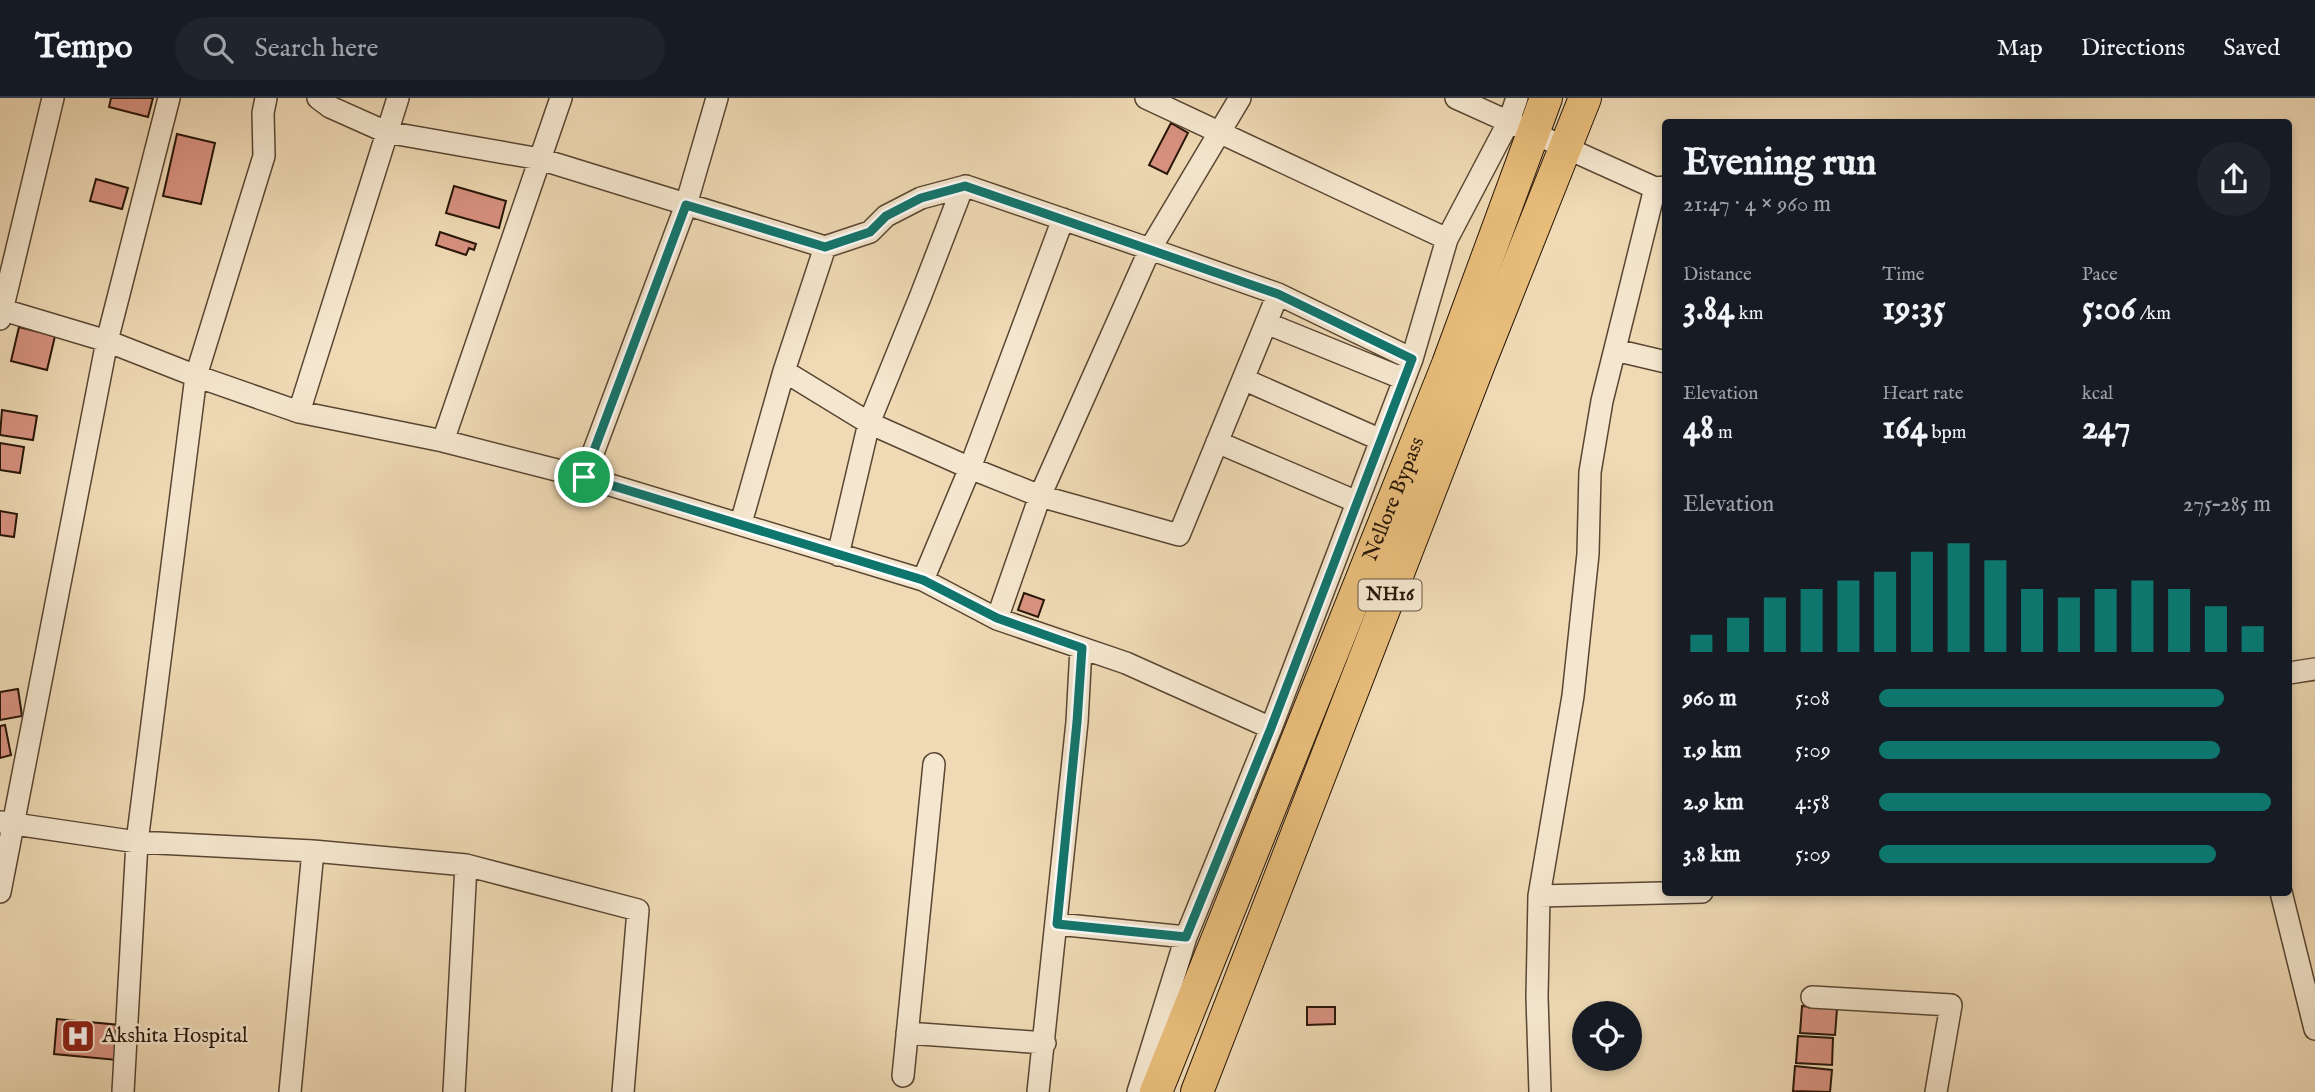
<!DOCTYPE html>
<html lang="en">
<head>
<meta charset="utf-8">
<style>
  body { margin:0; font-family:"IM FELL English",serif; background:#20242c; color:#f1f3f6; height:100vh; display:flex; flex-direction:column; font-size:26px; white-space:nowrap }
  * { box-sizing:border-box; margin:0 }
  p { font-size:23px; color:#9ea1a6 }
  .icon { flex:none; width:38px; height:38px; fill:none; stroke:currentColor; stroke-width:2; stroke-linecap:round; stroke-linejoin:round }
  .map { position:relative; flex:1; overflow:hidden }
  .side { position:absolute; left:1662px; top:21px; width:630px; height:777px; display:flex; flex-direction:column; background:#171b24; border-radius:7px; box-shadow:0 4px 10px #0003 }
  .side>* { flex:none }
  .tools { position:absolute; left:1572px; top:903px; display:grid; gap:14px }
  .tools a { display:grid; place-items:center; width:70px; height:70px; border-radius:50%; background:#171b24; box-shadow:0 4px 10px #0003; font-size:35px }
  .pin { position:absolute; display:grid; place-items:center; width:60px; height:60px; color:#fff; margin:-30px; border:4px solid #fff; border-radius:50%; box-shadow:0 2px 7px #0007 }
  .round { display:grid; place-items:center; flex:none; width:74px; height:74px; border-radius:37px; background:#20242c }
  .summary { display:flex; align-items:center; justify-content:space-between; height:119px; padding:0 21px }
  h1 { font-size:38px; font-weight:700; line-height:52px }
  .figures { display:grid; grid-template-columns:repeat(3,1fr); gap:10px; height:119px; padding:7px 21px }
  .figures div { display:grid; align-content:center }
  .figures b { font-size:35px; font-weight:700 }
  .figures small { font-size:19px; font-weight:400 }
  .figures p { font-size:19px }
  .chart { height:196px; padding:14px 21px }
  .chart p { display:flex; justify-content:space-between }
  .chart svg { width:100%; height:126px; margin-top:7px; stroke:#0f766e; stroke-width:6 }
  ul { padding:0 21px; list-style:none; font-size:23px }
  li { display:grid; grid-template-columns:112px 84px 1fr; align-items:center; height:52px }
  li i { height:18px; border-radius:9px; background:#0f766e }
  header { display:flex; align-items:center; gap:42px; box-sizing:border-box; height:98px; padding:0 35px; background:#171b24; border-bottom:2px solid #363941 }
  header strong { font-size:33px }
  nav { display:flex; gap:38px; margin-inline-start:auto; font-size:24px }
  .search { width:490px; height:63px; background:#20242c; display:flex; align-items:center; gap:18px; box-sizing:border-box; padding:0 24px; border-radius:38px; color:#9ea1a6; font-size:26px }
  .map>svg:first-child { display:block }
</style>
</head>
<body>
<header>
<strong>Tempo</strong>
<div class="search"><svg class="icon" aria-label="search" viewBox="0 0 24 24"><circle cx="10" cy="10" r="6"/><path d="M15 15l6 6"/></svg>Search here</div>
<nav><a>Map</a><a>Directions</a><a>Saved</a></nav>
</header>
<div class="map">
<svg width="2315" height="994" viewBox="0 0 2315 994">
  <rect width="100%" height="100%" fill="#efdab5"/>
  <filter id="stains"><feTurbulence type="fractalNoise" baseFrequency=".00286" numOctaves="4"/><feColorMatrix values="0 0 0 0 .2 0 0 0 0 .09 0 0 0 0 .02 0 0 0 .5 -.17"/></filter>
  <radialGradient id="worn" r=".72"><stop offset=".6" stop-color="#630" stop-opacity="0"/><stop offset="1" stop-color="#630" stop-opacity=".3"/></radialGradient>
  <path fill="#d89281" stroke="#271507" stroke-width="2" d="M111,0H153L148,19L109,9Z
    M1171,25L1188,35L1167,76L1149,67Z
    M177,36L215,45L201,106L163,98Z
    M96,81L128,90L122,111L90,103Z
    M454,88L506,103L499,130L446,115Z
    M440,134L476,146L474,152L469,150L466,157L436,147Z
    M19,229L55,238L47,272L11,263Z
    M2,312L37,318L33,342L0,337Z
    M0,345L24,349L20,375L0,372Z
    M0,413L17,416L14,439L0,437Z
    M1024,495L1044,502L1038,519L1018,512Z
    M18,591L22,618L0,622V594Z
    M5,627L11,657L0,660V628Z
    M1802,908L1837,911L1835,937L1800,935Z
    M1307,909H1335V926L1307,927Z
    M57,921L120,927L117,962L54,956Z
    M1798,938L1833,940L1832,967L1796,965Z
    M1795,968L1832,972L1830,994L1793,993Z"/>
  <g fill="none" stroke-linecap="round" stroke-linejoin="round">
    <g stroke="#594632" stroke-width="24">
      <path id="minor" d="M318,0L330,9L386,34L540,61L825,149L870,134L886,118L921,100L966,88L1150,151L1240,0
        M1146,0L1447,141
        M1456,0L1655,90L1666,89
        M0,211L107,243L196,278L299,314L443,343L584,379L923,482L997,521L1126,565L1271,630
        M0,221L53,0
        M1266,225L1404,281
        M1615,252L1666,264
        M784,273L869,325L970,370L1040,398L1179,437L1278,196
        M1243,281L1381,342
        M299,314L398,0
        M443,343L561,0
        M1217,344L1357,404
        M584,379L686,107L717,0
        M741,425L784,273L825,149
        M838,457L869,325L921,197L960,96L966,88
        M923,482L970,370L1063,121
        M997,521L1040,398L1150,151L1278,196L1412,261
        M2289,575L2315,571
        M1,724L137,744L313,753L466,767L454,994
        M466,767L638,812L623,994
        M0,794L107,243L169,0
        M2281,794L2315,931
        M1539,798L1702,794
        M1057,826L1186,839
        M1812,899L1951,907L1936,994
        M907,935L1045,945
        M903,978L934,666
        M123,994L137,744L196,278L264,58L263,15L266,0
        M290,994L313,753
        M1038,994L1077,624L1081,550
        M1138,994L1186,839L1271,630L1412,261L1447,141L1509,23L1517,0
        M1540,994L1537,899L1539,798L1573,598L1588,456L1590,374L1602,303L1655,90"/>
    </g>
    <g stroke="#271507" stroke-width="34">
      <g id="highway">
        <path id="s1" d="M1156,994L1448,266L1546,0"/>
        <path d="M1197,994L1479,266L1585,0"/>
      </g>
    </g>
    <use href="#minor" stroke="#f5e7cf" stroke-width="21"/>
    <use href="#highway" stroke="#e8bd7a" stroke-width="32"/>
  </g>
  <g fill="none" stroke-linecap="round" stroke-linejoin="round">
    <g stroke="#fff" stroke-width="14">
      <path id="route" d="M965,88L1278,196L1412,261L1271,630L1186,839L1057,826L1077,624L1082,550L997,520L923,482L584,379L686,107L825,149L870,134L886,118L921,100Z"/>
    </g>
    <use href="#route" stroke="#0f766e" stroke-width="9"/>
  </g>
  <defs>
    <g id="hospital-square" transform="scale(1.75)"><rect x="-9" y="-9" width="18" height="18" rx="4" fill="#8f2418" stroke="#f5e7cf"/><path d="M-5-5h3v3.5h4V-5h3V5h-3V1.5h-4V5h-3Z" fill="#fff"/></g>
  </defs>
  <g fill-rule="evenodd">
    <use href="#hospital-square" x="78" y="938"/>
  </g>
  <g text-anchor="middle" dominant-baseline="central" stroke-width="5" stroke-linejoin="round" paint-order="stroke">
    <rect fill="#f5e7cf" stroke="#655443" stroke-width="2" x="1358.5" y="481.5" width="63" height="31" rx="5"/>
    <g font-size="19" font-weight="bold" fill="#271507">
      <text x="1390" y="497">NH16</text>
    </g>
    <g font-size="21" fill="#271507" stroke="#f5e7cf">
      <text stroke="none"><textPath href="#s1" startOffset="639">Nellore Bypass</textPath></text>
    </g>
    <g font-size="21" fill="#271507" stroke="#f5e7cf" text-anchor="start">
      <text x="102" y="938">Akshita Hospital</text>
    </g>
  </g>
  <rect width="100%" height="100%" filter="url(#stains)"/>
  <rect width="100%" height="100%" fill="url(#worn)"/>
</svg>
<div class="tools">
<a><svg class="icon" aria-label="locate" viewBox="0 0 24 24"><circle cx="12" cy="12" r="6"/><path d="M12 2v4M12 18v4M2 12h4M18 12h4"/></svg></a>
</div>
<div class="pin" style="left:584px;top:379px;background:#1e9e55"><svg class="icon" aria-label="arrive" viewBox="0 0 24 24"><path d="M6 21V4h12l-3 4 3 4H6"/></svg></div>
<section class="side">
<div class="summary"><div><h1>Evening run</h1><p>21:47 · 4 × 960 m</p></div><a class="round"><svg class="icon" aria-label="share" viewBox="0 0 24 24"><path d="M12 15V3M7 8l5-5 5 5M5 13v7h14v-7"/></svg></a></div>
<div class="figures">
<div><p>Distance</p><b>3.84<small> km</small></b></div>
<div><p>Time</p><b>19:35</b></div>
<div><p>Pace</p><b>5:06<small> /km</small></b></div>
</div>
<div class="figures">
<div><p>Elevation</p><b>48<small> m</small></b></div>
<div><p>Heart rate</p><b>164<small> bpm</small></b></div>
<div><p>kcal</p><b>247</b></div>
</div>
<div class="chart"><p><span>Elevation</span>275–285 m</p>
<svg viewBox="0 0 160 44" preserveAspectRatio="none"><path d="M5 44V38M15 44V32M25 44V25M35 44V22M45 44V19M55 44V16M65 44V9M75 44V6M85 44V12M95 44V22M105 44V25M115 44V22M125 44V19M135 44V22M145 44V28M155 44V35"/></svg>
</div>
<ul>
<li><b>960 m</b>5:08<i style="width:88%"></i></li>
<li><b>1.9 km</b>5:09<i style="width:87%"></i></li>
<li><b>2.9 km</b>4:58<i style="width:100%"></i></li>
<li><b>3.8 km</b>5:09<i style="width:86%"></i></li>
</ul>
</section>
</div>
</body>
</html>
